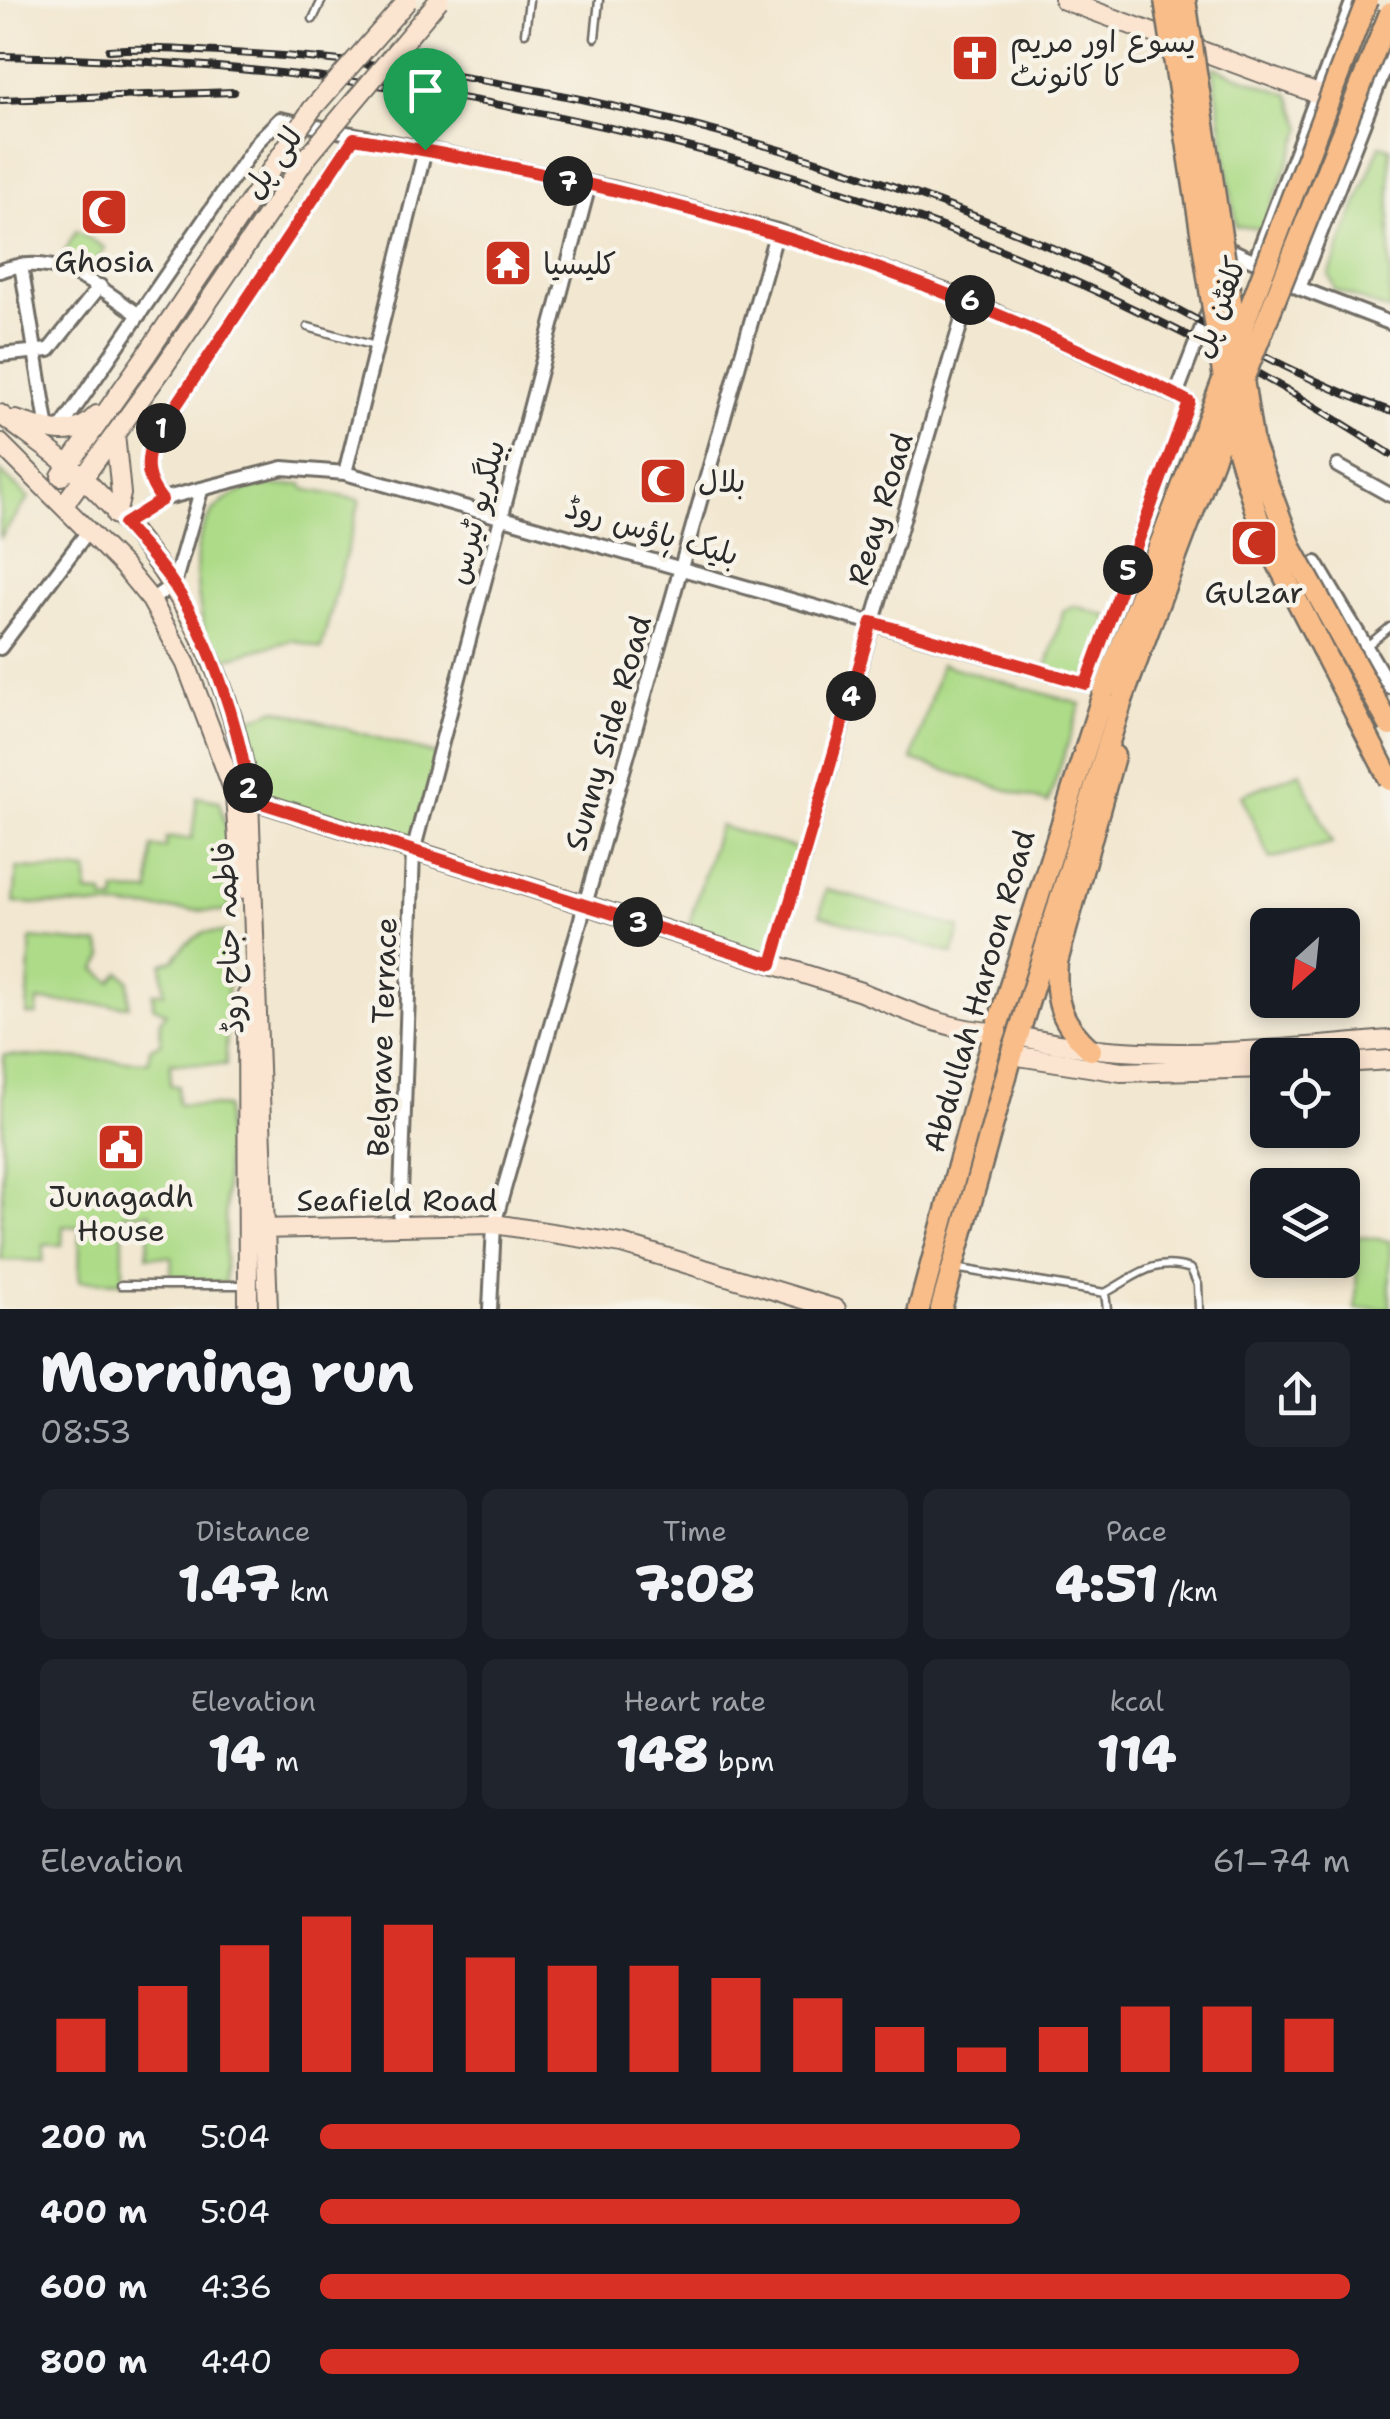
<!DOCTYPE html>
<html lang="en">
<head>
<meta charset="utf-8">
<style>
  body { margin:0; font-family:"Shantell Sans","Playpen Sans Arabic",sans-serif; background:#20242c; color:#f1f3f6; height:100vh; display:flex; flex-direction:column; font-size:38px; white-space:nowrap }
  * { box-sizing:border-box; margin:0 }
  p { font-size:32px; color:#9ea1a6 }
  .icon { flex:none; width:55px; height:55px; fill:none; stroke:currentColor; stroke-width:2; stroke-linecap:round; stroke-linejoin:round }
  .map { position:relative; height:1309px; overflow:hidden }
  .details { display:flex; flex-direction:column; background:#171b24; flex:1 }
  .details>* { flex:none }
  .needle { width:65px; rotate:207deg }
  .controls { position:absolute; left:1250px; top:908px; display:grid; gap:20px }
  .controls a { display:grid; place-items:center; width:110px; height:110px; border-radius:15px; background:#171b24; box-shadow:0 5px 15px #0003; font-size:50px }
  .pin { position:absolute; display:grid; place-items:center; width:85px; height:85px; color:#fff; margin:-102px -42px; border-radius:50% 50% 50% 0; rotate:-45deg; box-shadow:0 0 10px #0007 }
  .pin .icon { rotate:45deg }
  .km { position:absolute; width:50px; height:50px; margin:-25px; border-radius:50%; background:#222; color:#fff; font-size:28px; line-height:50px; text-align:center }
  .round { display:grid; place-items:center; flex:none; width:105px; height:105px; border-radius:15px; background:#20242c }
  .overview { display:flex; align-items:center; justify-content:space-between; height:170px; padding:0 40px }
  h1 { font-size:55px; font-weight:800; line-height:75px }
  .figures { display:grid; grid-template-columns:repeat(3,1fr); gap:15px; height:170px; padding:10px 40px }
  .figures div { display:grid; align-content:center; border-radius:15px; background:#20242c; text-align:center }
  .figures b { font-size:50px; font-weight:800 }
  .figures small { font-size:28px; font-weight:400 }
  .figures p { font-size:28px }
  .chart { height:280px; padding:20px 40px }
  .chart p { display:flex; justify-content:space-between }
  .chart svg { width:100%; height:180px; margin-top:10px; stroke:#d93025; stroke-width:6 }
  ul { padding:0 40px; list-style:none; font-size:32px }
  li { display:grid; grid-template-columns:160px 120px 1fr; align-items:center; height:75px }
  li i { height:25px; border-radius:12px; background:#d93025 }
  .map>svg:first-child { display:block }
</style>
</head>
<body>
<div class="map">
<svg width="1390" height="1309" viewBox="0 0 1390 1309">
  <rect width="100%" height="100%" fill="#f7f3e8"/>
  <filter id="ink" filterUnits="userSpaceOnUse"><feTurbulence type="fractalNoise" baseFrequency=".01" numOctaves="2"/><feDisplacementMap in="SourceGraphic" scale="20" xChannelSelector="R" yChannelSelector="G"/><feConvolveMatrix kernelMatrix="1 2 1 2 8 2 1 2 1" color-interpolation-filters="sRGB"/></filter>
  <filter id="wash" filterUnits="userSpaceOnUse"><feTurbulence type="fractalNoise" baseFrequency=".0048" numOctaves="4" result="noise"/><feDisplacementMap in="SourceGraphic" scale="40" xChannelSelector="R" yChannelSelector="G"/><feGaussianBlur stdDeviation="2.25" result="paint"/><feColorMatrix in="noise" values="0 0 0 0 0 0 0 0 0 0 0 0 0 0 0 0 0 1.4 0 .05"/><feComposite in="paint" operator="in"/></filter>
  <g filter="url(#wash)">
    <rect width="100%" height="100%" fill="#f2e7d0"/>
    <path fill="#addb88" stroke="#6c835a" stroke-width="2.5" d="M1213,67L1290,95L1303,128L1262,229L1236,226Z
      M1380,145L1390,148V311L1335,290L1329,275Z
      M76,231L105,248L90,273L63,255Z
      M0,471L29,498L0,538Z
      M303,484L304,489L360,500L321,649L293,640L210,663C201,604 170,515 248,489C264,484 286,486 303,484Z
      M1076,606L1110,617L1086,684L1045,672L1064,610Z
      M941,664L1081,704L1048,803L912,760Z
      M276,709L438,755L412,850L249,799L234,726Z
      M1300,772L1332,843L1270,859L1241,795Z
      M197,797L219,801L232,851L229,912L14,903L17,868L88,871L87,893L104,894L105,901H115L116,891L150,892L152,847L166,848V838H192Z
      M719,826L806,851L772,964L685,937Z
      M826,889L960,928L953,954L820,915Z
      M204,932L229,933L226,1065L171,1063L170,1085L178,1086V1104L226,1107L225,1283L170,1282L172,1257L147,1256L151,1213L123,1214V1282L79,1281L80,1227L63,1226L62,1245H44L43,1261L1,1260L4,1055L148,1062L150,1048L161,1043L160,1020L166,1013L153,1006V993H164L162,964L174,960L185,945Z
      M31,938L99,944L104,957L96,969L111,982L120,972L129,980V1006L38,1001L37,1015H27Z
      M1357,1236L1390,1241V1309H1356Z"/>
  </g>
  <g filter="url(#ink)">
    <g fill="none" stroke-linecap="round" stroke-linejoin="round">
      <g stroke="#716d65" stroke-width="11">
        <path id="lane" d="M313,19L322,0
          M525,33L529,0
          M595,38L599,0
          M308,327L375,346
          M1368,645L1390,627
          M954,1268L1105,1293C1137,1276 1152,1257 1191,1269L1198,1285L1199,1309
          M121,1285H244
          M1105,1293L1107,1309"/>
      </g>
      <g stroke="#716d65" stroke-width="18">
        <path id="street" d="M1353,0L1255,261L1299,288L1390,323
          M1226,262L1233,251L1255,261
          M21,265L48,430
          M0,271C54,250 97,285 139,315
          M1299,288L1390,55
          M0,355L49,350L100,286
          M1176,395L1211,304
          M59,431L259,140L280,119L612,188L777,231L968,299L1189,402L1086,684L345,473L283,468L162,499L124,525
          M1338,466L1390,495
          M345,473L425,150
          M162,499C147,481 144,465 152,442L354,138
          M1316,563L1390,687
          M151,600L174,584L201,491
          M0,648L89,530
          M772,964L968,299
          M400,1223L413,852L589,185
          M490,1309L494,1224L777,231"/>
      </g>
      <g stroke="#716d65" stroke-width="22">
        <path id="secondary" d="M1064,0L1318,94
          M0,414C27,435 59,455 84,479C172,563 235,677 249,799L268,1309
          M16,420C47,430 74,441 97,415
          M115,434L121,494L116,515
          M0,443L123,566L151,600L186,664L235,794L241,889
          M61,476L147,354
          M65,503L163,368
          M241,796L861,992C903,1009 950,1032 997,1032
          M247,995L248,1309
          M1018,1036C1141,1065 1266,1050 1390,1040
          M1012,1055L1121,1072L1268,1068
          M1342,1063L1390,1060
          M258,1229L494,1224L622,1244L836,1309"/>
      </g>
      <g stroke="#716d65" stroke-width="25">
        <path id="primary" d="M1091,1050C1061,1023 1054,1002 1057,962L1114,756
          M919,1309L990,1049L1104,691
          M941,1309L1012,1055L1122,700"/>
      </g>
      <use href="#lane" stroke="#fff" stroke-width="6"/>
      <use href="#street" stroke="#fff" stroke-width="12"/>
      <use href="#secondary" stroke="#fce5d0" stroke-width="18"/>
      <use href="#primary" stroke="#f8bd89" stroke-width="20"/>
      <g stroke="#2b2b2b" stroke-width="8">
        <path id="rail" d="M109,50C157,46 205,52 253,54C520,69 819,146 1064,253C1174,301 1276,372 1390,411
          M0,56C488,64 979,183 1390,454
          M0,100L234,92"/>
      </g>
      <use href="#rail" stroke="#f7f3e8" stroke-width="4" stroke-dasharray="11" stroke-linecap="butt"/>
      <g stroke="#716d65" stroke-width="22" stroke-linecap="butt">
        <path id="secondary-bridge" d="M147,354L312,109L408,0
          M163,368L304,161L439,0"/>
      </g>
      <g stroke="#716d65" stroke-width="25" stroke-linecap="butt">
        <path id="primary-bridge" d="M1165,0L1232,431L1258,519L1278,564L1390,780
          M1185,0L1253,445L1292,549L1390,726
          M1236,344L1367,0
          M1242,382L1390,13
          M1104,691L1223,380
          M1122,700L1230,414"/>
      </g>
      <use href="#secondary-bridge" stroke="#fce5d0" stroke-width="18"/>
      <use href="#primary-bridge" stroke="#f8bd89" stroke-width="20"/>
    </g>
  </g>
  <g fill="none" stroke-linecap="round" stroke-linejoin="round" filter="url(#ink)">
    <g stroke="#fff" stroke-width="20">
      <path id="route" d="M354,138C605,180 840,240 1072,347C1111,365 1151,381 1189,402L1086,684L872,622L772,964L249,799C242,733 211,640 174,585C160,564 141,544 124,524L162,500C147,481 144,465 152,442Z"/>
    </g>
    <use href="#route" stroke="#d93025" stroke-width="12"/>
  </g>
  <defs>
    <g id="church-square" transform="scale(2.5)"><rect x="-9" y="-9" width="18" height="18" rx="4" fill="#c8321e" stroke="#f7f3e8"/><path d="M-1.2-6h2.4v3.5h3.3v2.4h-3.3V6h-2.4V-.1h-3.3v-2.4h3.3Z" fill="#fff"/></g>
    <g id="mosque-square" transform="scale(2.5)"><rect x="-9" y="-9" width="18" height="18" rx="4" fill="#c8321e" stroke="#f7f3e8"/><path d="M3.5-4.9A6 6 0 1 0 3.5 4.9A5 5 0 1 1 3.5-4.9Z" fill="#fff"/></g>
    <g id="temple-square" transform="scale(2.5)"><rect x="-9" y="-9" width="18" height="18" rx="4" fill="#c8321e" stroke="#f7f3e8"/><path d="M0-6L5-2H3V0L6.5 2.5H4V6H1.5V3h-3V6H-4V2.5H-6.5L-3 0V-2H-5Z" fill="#fff"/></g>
    <g id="civic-square" transform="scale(2.5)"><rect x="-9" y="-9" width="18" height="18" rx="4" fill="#c8321e" stroke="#f7f3e8"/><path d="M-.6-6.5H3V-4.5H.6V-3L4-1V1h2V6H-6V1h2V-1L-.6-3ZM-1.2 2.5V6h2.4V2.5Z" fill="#fff"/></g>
  </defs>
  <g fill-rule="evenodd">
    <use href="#church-square" x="975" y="58"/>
    <use href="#mosque-square" x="104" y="212"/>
    <use href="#temple-square" x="508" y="263"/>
    <use href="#mosque-square" x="663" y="481"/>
    <use href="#mosque-square" x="1254" y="543"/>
    <use href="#civic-square" x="121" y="1147"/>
  </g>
  <g text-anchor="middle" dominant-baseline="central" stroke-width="9" stroke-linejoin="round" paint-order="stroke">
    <g font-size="30" fill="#2b2b2b" stroke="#f7f3e8" text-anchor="start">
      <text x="1010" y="41">یسوع اور مریم<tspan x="1010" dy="34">کا کانونٹ</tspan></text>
      <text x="104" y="261" text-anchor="middle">Ghosia</text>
      <text x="543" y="263">کلیسیا</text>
      <text x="698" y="481">بلال</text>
      <text x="1254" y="592" text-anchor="middle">Gulzar</text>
      <text x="121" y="1196" text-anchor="middle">Junagadh<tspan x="121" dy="34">House</tspan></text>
    </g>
    <g font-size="30" fill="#2b2b2b" stroke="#f7f3e8">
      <text transform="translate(272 162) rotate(-54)">للی پل</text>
      <text transform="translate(1218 307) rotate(-69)">کلفٹن پل</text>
      <text transform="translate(880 509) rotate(-73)">Reay Road</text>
      <text transform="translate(476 512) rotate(-75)">بیلگریو ٹیرس</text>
      <text transform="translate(652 531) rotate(16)">بلیک ہاؤس روڈ</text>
      <text transform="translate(608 733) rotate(-74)">Sunny Side Road</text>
      <text transform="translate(228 938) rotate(-93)">فاطمہ جناح روڈ</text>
      <text transform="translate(979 991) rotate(-74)">Abdullah Haroon Road</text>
      <text transform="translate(382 1037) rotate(-88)">Belgrave Terrace</text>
      <text x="397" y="1200">Seafield Road</text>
    </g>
  </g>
</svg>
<div class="controls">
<a><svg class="needle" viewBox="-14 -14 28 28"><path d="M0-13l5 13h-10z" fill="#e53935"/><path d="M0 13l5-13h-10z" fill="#9ea1a6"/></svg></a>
<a><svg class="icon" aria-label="locate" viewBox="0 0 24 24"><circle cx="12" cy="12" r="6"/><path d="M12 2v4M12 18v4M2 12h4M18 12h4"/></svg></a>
<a><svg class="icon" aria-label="layers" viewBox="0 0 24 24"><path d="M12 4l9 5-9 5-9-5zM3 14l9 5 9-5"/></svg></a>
</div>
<div class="pin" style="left:425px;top:150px;background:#1e9e55"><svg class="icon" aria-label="arrive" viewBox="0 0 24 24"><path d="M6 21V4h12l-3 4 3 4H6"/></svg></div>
<b class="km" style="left:161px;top:428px">1</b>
<b class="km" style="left:248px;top:788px">2</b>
<b class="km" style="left:638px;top:922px">3</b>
<b class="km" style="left:851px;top:696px">4</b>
<b class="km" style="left:1128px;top:570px">5</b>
<b class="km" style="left:970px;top:300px">6</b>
<b class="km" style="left:568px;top:181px">7</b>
</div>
<section class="details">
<div class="overview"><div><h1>Morning run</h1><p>08:53</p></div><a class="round"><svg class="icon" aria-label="share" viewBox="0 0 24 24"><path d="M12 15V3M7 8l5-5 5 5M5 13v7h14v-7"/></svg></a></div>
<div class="figures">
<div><p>Distance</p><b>1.47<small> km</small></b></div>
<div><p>Time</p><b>7:08</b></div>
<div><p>Pace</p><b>4:51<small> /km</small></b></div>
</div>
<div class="figures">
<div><p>Elevation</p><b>14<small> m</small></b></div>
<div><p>Heart rate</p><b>148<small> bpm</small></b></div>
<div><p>kcal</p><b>114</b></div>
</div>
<div class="chart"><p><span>Elevation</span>61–74 m</p>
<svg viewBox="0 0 160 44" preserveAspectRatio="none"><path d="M5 44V31M15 44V23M25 44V13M35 44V6M45 44V8M55 44V16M65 44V18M75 44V18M85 44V21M95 44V26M105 44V33M115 44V38M125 44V33M135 44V28M145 44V28M155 44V31"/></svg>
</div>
<ul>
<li><b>200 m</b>5:04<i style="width:68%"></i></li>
<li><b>400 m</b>5:04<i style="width:68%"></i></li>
<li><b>600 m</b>4:36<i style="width:100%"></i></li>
<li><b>800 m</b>4:40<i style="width:95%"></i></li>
</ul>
</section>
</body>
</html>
